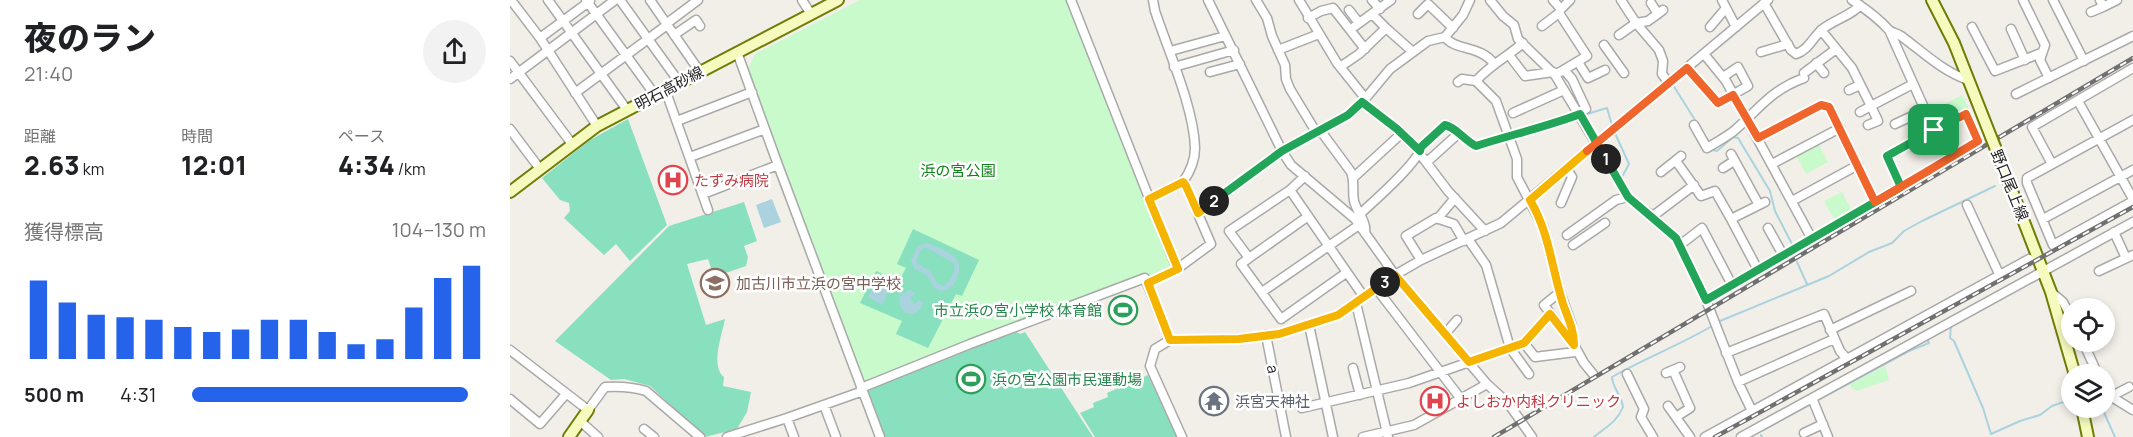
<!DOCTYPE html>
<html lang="ja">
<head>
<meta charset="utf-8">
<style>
  body { margin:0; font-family:Manrope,"Noto Sans JP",sans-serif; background:#f2f2f2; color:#202124; height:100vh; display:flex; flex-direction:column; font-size:22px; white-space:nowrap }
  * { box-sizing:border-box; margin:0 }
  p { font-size:20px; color:#757577 }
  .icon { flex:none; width:33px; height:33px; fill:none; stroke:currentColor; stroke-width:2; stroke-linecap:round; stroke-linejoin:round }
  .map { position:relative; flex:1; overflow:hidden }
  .sheet { display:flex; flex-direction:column; background:#fff; width:510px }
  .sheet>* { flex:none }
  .buttons { position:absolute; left:1551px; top:298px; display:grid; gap:12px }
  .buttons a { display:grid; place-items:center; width:54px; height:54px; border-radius:50%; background:#fff; box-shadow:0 3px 9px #0003; font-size:30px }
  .pin { position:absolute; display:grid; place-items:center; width:51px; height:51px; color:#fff; margin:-26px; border-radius:12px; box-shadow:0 3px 9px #0006 }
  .km { position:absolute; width:30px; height:30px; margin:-15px; border-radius:50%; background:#222; color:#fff; font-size:16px; line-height:30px; text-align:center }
  .round { display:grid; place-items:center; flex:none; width:63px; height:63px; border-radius:32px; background:#f2f2f2 }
  .summary { display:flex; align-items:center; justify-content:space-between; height:102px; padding:0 24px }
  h1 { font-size:33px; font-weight:800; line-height:45px }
  .metrics { display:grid; grid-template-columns:repeat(3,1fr); gap:9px; height:102px; padding:6px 24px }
  .metrics div { display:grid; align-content:center }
  .metrics b { font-size:26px; font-weight:800 }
  .metrics small { font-size:16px; font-weight:400 }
  .metrics p { font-size:16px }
  .chart { height:168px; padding:12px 24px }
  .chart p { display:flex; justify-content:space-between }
  .chart svg { width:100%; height:108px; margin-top:6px; stroke:#2563eb; stroke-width:6 }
  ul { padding:0 24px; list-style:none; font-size:20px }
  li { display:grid; grid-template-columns:96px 72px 1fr; align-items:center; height:45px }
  li i { height:15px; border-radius:8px; background:#2563eb }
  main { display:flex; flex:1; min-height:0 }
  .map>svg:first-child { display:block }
</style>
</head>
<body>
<main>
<section class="sheet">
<div class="summary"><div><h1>夜のラン</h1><p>21:40</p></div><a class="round"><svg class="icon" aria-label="share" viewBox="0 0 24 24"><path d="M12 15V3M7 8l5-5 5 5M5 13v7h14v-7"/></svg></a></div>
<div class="metrics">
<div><p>距離</p><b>2.63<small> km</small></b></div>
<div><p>時間</p><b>12:01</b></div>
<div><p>ペース</p><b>4:34<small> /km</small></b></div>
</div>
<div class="chart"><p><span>獲得標高</span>104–130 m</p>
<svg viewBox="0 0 160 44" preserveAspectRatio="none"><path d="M5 44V12M15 44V21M25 44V26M35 44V27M45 44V28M55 44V31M65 44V33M75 44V32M85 44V28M95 44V28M105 44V33M115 44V38M125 44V36M135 44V23M145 44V11M155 44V6"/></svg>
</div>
<ul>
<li><b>500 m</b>4:31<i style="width:94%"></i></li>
</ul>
</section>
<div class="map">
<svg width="1623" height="437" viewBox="0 0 1623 437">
  <rect width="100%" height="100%" fill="#f2efe9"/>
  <path fill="#c8facc" d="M350,0H557L663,267L643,279L629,277L352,383L237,71L245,54Z
    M1452,95L1459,109L1433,122L1425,109Z
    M1308,143L1318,162L1296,174L1286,155Z
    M1332,192L1343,212L1326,222L1314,201Z
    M1375,366L1379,380L1346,391L1339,385Z"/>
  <path fill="#88e0be" d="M118,119L157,225L120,261L106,244L94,255L54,218L60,211L59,203L50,200L32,178L80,140Z
    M234,202L247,241L234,246L238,257L236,266L204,277L198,259L177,264L196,325L215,319C212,335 200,366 214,377L213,386L241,392L237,412L227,429L195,437L140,386L114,379L101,380L45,341L159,226Z
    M403,229L469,260L452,296L446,294L418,348L386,334L392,321L350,303L366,271L389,281L396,268L387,264Z
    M505,331L510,334L515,332L583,437H373L356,391V388L405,368L407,370Z
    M638,375L667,437H585L570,413L584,407L583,403L598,397L597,393Z"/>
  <path fill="#aad3df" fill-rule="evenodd" d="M262,199L271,222L254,228L246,205Z
    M417,243C427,247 440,251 447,260C454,270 443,295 428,290C422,287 421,279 416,275C412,272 407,271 404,268L401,260L408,246ZM415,247L444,263C446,272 441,281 433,286L427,283L421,272L406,262L410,251Z
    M369,276L383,282L372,305L358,297Z
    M400,290L406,294L400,298L404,304L410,300L413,303L409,311L402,314L395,313L389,303L390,295Z"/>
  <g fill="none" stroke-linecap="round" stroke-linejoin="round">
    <path stroke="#aad3df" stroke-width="2" d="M1163,85L1195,136
      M1077,114L1097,108L1102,125
      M940,121L946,126
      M1008,129L1020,126
      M1104,131L1119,164L1111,179
      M1203,150L1207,151L1223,137L1228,138L1260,191L1265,211L1283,246
      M1134,206L1143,210
      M1287,262L1297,284
      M1210,321L1319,276L1359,252L1382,243L1394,231L1412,221L1485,186
      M1441,326L1440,338L1444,341L1473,408L1481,434L1510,421L1530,415L1542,406L1562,399
      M1306,401L1399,351L1419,343L1417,339
      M1592,408L1605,437
      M1253,430L1301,404
      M1251,435L1252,437
      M1084,437C1096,427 1107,422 1113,407C1112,396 1102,387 1102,377C1135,358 1170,345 1202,326"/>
    <g stroke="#a9a9a9" stroke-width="11">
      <path id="street" d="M1,0L30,38L87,126
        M38,0L117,110
        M76,0L145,95
        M110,0L169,82
        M140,0L190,72
        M292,0L301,14
        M561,0L667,269L638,283
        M643,0L645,11C658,50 684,108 685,148C685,161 680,172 673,182
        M698,0L772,151L781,165L845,219L885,275L977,384L998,403L1022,437
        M746,0L757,18L762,36L775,65L776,79L780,89L806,132
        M789,0L827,63L855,98
        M862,0L870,9
        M980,0L993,16L1004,25L1008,39L1045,75L1118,197L1166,238L1196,300L1228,382L1242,411
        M1043,0L1051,9L1049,13L1077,56L1045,75
        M1111,0L1126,23L1149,50L1153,61L1152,74L1159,83
        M1212,0L1226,27
        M1342,0C1356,9 1368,18 1379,30C1382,33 1387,33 1391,36C1413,52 1432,71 1458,80
        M1513,0L1535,45L1530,60L1539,78
        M1543,0L1574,61
        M1590,0L1593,7L1607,0
        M1141,3L1148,14
        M1254,3L1281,50L1286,54C1299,50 1303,36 1314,28C1324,20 1344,14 1350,5
        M1051,9L1060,0
        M839,10L849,23
        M1581,12L1593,7
        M862,14L876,28L903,52
        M908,14L918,4L943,28
        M798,18L811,11L823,8L855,49
        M156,24L188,0
        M845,26L881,0
        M1032,26L1049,13
        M1200,27L1216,8
        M1462,27L1485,71L1531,53
        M1501,29L1515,60
        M1311,30L1342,68L1361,106L1403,84
        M1380,32L1424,130
        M164,35L186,20L190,26
        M1109,35L1126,23L1138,21L1153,10
        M935,37C945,51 971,45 984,64
        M30,38L80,1
        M1094,45L1114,73
        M664,50L715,36
        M768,50L809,34
        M227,52L268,165L370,437
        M1251,52L1278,44
        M1194,54L1216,81L1302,239
        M999,55L1015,76L1043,72
        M0,61L62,144
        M1068,62L1078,78L1095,70
        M1306,63L1314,73
        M664,67L724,50
        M830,67L849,54L876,28
        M1177,68L1208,103L1238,86L1228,67L1213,77
        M1054,70L1062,79L1076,109L1068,112
        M700,72L730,64
        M1294,73L1326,49
        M0,79L105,0
        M966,81C980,65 997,57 1013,43
        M948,82L952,79L966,81L986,101L1007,159V177L1033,227L1050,292L1034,305L1064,345L1074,363L1083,374
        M155,89L198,210
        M1339,90L1350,85
        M65,93L157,25
        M1506,94L1623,36
        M1568,101L1623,199
        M852,102L887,129L910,151
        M1350,112L1361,106L1368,121L1358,125
        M1003,113L1054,90
        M1623,120L1517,178V183L1543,245L1623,201
        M167,121L242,92
        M1385,124L1415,110
        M1184,125L1197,148C1206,142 1217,137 1225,130C1250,108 1261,90 1294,78
        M0,129L30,169
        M810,130L841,172C845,182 842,191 844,201C847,213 857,221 855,233
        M1248,138L1311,105L1319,107L1365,202
        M910,154L938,191L975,231
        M1221,154L1249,205
        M180,157L255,129
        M1166,161L1191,196L1205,191L1221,219
        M917,162L949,133
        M1262,164L1330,128
        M1542,164L1522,127L1623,68
        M1213,168L1224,161
        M1151,172L1171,156
        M795,176L780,190L719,231L739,258L731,264L771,319L836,273
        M843,178L892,133
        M780,190L854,297
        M193,194L268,165
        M639,199L673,182L676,186L701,244L667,269
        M1282,201L1348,165
        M1051,203L1062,177L1057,169
        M1457,205L1490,276
        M688,213L772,151L838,115L850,105L880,69L918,41L935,37L953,15L960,0
        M850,214C863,202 909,162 911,147L935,125C947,128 954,140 966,146C1000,135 1036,127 1070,114
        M1143,216L1184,185
        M929,217L945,198
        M1533,219L1623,170
        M1258,228L1273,255
        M1604,232L1616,258
        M1057,235L1106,200L1118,197
        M958,239L976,265L1000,348L1019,374
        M1063,245L1095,223
        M1170,245L1192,228L1222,285
        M739,258L797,217
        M911,260L896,236L926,218L944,224L954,241
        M1248,270L1221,219L1255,202
        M1589,271L1623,255
        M866,288L951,399
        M752,292L849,225
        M1541,292L1553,302L1562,319
        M1196,300C1287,248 1378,195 1468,141L1456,114L1377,156L1391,187
        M846,303L878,437
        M799,325L823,437
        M1320,330L1401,291
        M935,334L947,320
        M756,335L776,437
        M1573,342L1588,375
        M1014,343L1025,357L1065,352L1061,323L1050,292
        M0,350L78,410L95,387C109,386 123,387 136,391L190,437
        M1216,353L1314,314L1330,351L1337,359
        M843,368L850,395
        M1163,370L1180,408L1166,417
        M1156,373L1170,367
        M1117,374L1134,409L1131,417L1143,437
        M1228,382L1324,339
        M351,388L460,344L635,278L660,340
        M1594,388L1605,399L1623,410
        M1602,396L1619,387
        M1302,398L1318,437
        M0,399L30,424L56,394
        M314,405L326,437
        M1158,406L1180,437
        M792,408L899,383L1014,343L1040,314
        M277,418L284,437
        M70,421L88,437
        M134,429L144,437
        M1294,433L1313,424
        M217,437L277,418L353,391
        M672,437L640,366L645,349L660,340L728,339L769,334L828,315L885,275L911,260L991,223L1258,0
        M853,437L904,425L977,384
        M1195,437L1519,259
        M1231,437L1623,222"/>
    </g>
    <g stroke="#707d05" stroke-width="14">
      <path id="secondary" d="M1422,0L1444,43L1481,137
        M1485,147L1541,292L1565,375
        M0,192L87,126L328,0
        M1572,408L1578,437
        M59,437L78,410"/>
    </g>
    <use href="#street" stroke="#fff" stroke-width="8"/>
    <use href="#secondary" stroke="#f7fabf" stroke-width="10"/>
    <g stroke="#707070" stroke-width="4.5">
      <path id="rail" d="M984,437L1623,58
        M1205,437L1623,207"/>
    </g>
    <use href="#rail" stroke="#fff" stroke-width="2" stroke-dasharray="7" stroke-linecap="butt"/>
    <g stroke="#707d05" stroke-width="14" stroke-linecap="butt">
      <path id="secondary-bridge" d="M1481,137L1485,147"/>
    </g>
    <use href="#secondary-bridge" stroke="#f7fabf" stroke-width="10"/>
  </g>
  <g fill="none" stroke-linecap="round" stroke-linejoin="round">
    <g stroke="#fff" stroke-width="12">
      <path id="split-1" d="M1096,159L1118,197L1166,238L1196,300L1391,187L1377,156L1424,130"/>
    </g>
    <g stroke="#fff" stroke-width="12">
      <path id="split-2" d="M704,201L772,151L838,115L852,102L887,129L910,151L911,147L935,125C947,128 954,140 966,146C1000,135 1036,127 1070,114L1096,159"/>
    </g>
    <g stroke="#fff" stroke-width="12">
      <path id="split-3" d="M704,201L688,213L676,186L673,182L639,199L668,269L638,283L660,340L729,339L769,334L828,315L875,282"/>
    </g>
    <g stroke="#fff" stroke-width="12">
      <path id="split-4" d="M875,282L885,275L959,362L1014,343L1040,314L1064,345C1064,330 1058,318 1053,304C1042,269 1039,232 1020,200L1077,151"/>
    </g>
    <g stroke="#fff" stroke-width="12">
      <path id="split-5" d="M1077,151L1177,68L1208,103L1223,95L1248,138L1311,105L1319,107L1365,202L1418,171"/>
    </g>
    <g stroke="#fff" stroke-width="12">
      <path id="split-6" d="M1418,171L1468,141L1456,114L1424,130"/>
    </g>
    <use href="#split-1" stroke="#22a559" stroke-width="8"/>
    <use href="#split-2" stroke="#22a559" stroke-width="8"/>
    <use href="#split-3" stroke="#f5b400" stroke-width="8"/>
    <use href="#split-4" stroke="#f5b400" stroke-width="8"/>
    <use href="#split-5" stroke="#f0652b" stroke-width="8"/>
    <use href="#split-6" stroke="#f0652b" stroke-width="8"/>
  </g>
  <defs>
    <g id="hospital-ring" transform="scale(1.5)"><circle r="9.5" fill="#fff" stroke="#e0444e" stroke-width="1.5"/><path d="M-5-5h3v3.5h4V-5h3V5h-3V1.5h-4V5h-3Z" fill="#e0444e"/></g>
    <g id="school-ring" transform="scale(1.5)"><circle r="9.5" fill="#fff" stroke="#8d6e63" stroke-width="1.5"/><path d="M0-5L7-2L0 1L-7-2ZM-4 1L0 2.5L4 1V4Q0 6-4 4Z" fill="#8d6e63"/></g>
    <g id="stadium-ring" transform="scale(1.5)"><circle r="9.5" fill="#fff" stroke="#2e9e5b" stroke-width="1.5"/><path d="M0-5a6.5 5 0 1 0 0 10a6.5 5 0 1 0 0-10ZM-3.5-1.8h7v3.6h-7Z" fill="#2e9e5b"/></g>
    <g id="temple-ring" transform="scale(1.5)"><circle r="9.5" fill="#fff" stroke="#6b7280" stroke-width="1.5"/><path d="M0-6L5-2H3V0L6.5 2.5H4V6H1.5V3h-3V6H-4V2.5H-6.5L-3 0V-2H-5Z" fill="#6b7280"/></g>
  </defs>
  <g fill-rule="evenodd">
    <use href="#hospital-ring" x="163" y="180"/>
    <use href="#school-ring" x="205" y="283"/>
    <use href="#stadium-ring" x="613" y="310"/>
    <use href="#stadium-ring" x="461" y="379"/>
    <use href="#temple-ring" x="704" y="401"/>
    <use href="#hospital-ring" x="925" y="401"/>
  </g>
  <g text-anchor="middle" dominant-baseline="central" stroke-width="5" stroke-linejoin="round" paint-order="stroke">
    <g font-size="15" fill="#222" stroke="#fff">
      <text transform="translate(159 88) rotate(-28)">明石高砂線</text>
      <text transform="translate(1500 185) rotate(68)">野口尾上線</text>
      <text transform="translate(763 369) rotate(79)">a</text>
    </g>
    <g font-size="15" fill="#0c8416" stroke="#fff">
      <text x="448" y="170">浜の宮公園</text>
    </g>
    <g font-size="15" fill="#be3a42" stroke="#fff" text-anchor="start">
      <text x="184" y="180">たずみ病院</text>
      <text x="946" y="401">よしおか内科クリニック</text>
    </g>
    <g font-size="15" fill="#785e54" stroke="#fff" text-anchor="start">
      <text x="226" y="283">加古川市立浜の宮中学校</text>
    </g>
    <g font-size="15" fill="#27864d" stroke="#fff" text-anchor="end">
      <text x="592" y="310">市立浜の宮小学校 体育館</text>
      <text x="482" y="379" text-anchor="start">浜の宮公園市民運動場</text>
    </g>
    <g font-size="15" fill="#5b616d" stroke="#fff" text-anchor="start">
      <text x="725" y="401">浜宮天神社</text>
    </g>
  </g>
</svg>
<div class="buttons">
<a><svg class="icon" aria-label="locate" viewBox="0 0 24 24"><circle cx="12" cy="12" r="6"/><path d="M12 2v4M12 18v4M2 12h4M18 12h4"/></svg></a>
<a><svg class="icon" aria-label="layers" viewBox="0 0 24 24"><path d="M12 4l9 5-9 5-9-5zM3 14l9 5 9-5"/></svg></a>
</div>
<div class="pin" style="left:1424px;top:130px;background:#1e9e55"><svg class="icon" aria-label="arrive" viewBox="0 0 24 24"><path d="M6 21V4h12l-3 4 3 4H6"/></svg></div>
<b class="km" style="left:1096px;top:159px">1</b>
<b class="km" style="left:704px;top:201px">2</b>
<b class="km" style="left:875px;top:282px">3</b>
</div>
</main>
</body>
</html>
